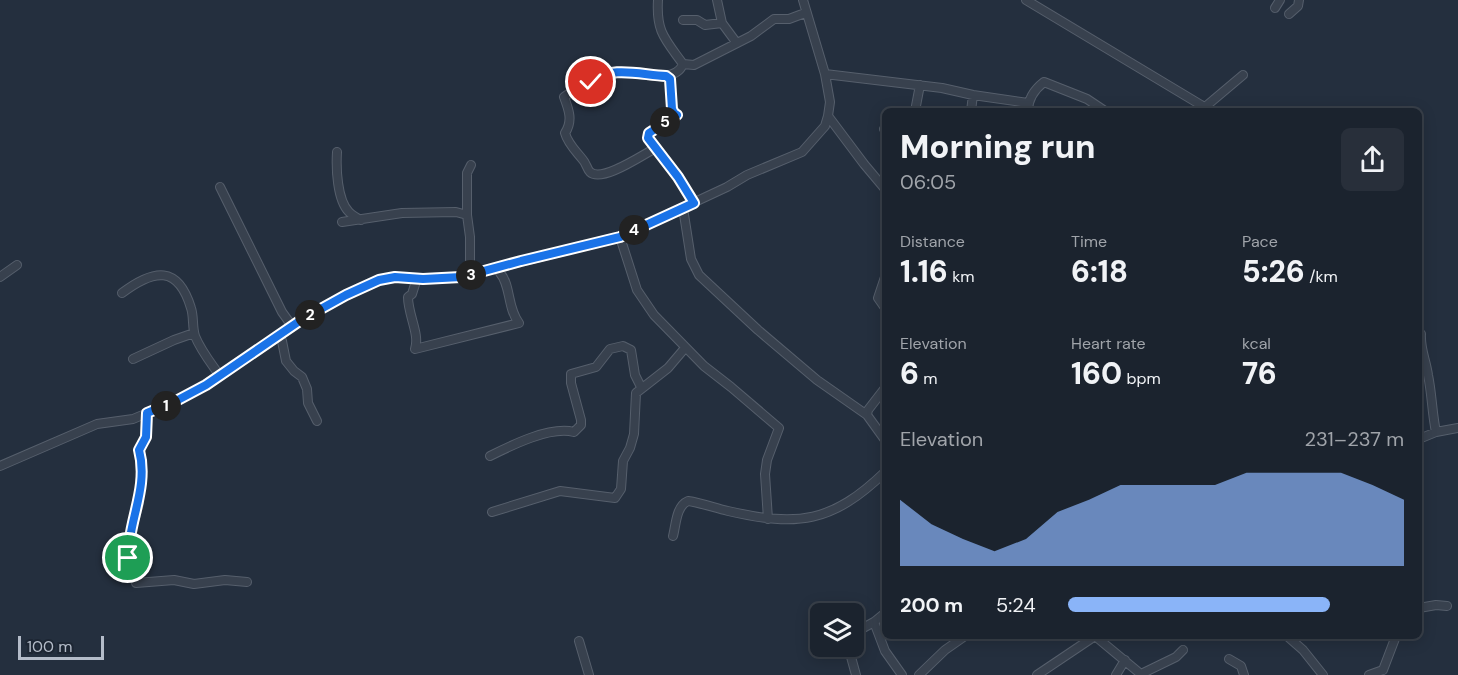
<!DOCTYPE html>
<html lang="en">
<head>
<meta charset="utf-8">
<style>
  body { margin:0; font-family:"DM Sans",sans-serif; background:#282f3a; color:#f1f3f6; height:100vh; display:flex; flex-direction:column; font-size:22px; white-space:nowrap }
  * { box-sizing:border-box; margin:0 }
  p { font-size:20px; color:#a0a4aa }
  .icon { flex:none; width:33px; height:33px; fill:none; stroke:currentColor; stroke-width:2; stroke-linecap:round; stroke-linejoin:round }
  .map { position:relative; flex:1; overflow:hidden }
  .side { position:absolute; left:882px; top:108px; width:540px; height:531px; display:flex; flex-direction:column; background:#1b232e; border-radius:9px; box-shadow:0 3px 15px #0003,0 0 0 2px #39404a }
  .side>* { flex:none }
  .tools { position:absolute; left:810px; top:603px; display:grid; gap:12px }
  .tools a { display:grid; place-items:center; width:54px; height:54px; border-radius:9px; background:#1b232e; box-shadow:0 3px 15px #0003,0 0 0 2px #39404a; font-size:30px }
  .scale { position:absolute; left:18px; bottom:15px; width:86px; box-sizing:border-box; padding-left:6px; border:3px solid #b4bcc9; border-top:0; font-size:16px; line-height:21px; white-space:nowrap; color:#b4bcc9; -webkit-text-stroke:4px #1d2633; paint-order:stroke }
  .pin { position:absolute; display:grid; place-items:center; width:51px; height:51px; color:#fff; margin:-26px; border:3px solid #fff; border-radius:50%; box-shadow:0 2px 6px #0007 }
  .km { position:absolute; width:30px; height:30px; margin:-15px; border-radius:50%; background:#222; color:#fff; font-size:16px; line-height:30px; text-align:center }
  .round { display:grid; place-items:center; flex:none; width:63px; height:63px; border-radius:9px; background:#282f3a }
  .overview { display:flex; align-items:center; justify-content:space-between; height:102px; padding:0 18px }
  h1 { font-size:33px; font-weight:800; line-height:45px }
  .metrics { display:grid; grid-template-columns:repeat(3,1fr); gap:9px; height:102px; padding:6px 18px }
  .metrics div { display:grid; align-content:center }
  .metrics b { font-size:30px; font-weight:800 }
  .metrics small { font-size:16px; font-weight:400 }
  .metrics p { font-size:16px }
  .chart { height:168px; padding:12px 18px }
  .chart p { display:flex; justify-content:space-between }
  .chart svg { width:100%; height:108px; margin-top:6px; fill:#8ab4f8; opacity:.7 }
  ul { padding:0 18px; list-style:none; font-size:20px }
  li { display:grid; grid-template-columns:96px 72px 1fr; align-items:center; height:45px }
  li i { height:15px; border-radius:8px; background:#8ab4f8 }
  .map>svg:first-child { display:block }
</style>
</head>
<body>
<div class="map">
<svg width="1458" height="675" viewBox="0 0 1458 675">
  <rect width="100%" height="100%" fill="#242f3e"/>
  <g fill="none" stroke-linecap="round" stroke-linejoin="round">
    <g stroke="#565f6c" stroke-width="10">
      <path id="minor" d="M658,0C656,32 665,39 683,64L694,65L751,36L774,19H789L805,13
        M717,0L722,23L736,42
        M1026,0L1201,105L1205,107L1202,111
        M1275,8L1280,0
        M1289,14L1298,6L1299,0
        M683,20H697L705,25L722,23
        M825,74L942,88L973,95L1028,103
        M666,76L670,79L672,109L674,113L677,115L649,133L648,138L678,177L694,203
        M1205,107L1243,75
        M915,111L920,85
        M971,111L973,95
        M1028,111C1028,99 1035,89 1044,82L1087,99L1105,111
        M828,116L864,164L885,189
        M884,129H885
        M654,149C642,155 602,183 590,172C587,169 586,163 583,160C576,151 568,144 565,133C573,121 569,110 564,97C572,91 580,88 589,83C593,81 596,76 600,74C621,64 673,90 683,64
        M337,152C336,168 337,200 349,212C352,215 357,218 361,220
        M471,165L467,173V215L470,237V265L473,274
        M220,187L282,312L292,326
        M683,208L691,259L699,275L758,330L817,380L867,415
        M342,222L402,213L456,212L467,215
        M620,237L637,290L654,315L704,366L731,387L779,428L767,460L765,474L768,519
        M0,277L17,265
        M885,277L878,298L885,308
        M417,278L412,294L408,297C408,315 420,334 415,349L519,323C507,308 511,285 500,273L499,267
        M122,293C154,269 178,265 191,308C194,317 192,327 195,336C201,351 211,363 220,376
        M1421,334C1420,349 1426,360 1428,375C1432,394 1432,413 1436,432
        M279,335L282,341L286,361L294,371L302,377L307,389L308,403L317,421
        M133,359L174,340L194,333
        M885,388L868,410L867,415L885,440
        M147,413L146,437L139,450L142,463L139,503L128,543V558L136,583L174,580L194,584L225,580L247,582
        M1419,439L1436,432L1458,428
        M490,456C512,445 550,426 574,432L581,425V420L571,383V374L596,367L610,349L623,346L631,350L635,375L641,387
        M0,466L97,424L133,419L176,401L206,385L301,320L346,295L379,280L395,277L423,279L461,277L620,237L727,187L747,175L802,152L825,126L828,116L830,102L825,74L803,0
        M492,512L560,491L615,498L621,489L623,461L630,448L634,434L636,393L668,368L685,348
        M673,536C676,525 676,506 688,501C702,503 715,508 728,511C798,527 832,523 885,472
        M1419,608L1436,605L1447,606
        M874,622L885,651L902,675
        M854,633L874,622L885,613
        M1287,636L1303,650L1323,675
        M579,641L589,675
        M848,646L856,675
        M1229,659L1241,666L1244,675
        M1383,670L1396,636
        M1141,674L1176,657L1183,650
        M919,675L945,650L965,636
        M1037,675L1095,636L1142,675
        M1116,675L1125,660
        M1369,675L1383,670"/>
    </g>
    <use href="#minor" stroke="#38414e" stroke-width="8"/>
  </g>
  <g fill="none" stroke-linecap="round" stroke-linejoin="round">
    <g stroke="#fff" stroke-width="12">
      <path id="route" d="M128,558C128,521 149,488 139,450L146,437L147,413L176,401L206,385L301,320L346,295L379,280L395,277L423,279L461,277L473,274L521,261L620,237L694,203L678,177L648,138L649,133L677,115L674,113L672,109L670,79L666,76C641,75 611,65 591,82"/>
    </g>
    <use href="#route" stroke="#1a73e8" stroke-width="8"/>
  </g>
</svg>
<div class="tools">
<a><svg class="icon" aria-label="layers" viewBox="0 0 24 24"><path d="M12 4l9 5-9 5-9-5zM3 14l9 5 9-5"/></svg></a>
</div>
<div class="scale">100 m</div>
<div class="pin" style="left:128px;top:558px;background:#1e9e55"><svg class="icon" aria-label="arrive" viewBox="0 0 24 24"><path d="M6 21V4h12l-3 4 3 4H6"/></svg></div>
<div class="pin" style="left:591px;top:82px;background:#d93025"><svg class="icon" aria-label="check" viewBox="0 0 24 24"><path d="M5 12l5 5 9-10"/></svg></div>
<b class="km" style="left:166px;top:406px">1</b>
<b class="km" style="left:310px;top:315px">2</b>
<b class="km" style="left:471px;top:275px">3</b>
<b class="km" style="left:634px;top:230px">4</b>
<b class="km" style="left:665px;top:122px">5</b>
<section class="side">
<div class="overview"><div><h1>Morning run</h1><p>06:05</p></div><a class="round"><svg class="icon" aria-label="share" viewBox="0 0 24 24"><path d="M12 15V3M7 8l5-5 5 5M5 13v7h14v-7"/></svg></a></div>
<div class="metrics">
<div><p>Distance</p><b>1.16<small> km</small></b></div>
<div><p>Time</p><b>6:18</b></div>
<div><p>Pace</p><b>5:26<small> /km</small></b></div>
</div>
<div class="metrics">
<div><p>Elevation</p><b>6<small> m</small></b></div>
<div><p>Heart rate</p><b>160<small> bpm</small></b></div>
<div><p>kcal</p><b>76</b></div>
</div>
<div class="chart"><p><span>Elevation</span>231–237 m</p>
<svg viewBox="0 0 160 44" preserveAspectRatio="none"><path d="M0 44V17L10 27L20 33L30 38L40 33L50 22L60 17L70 11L80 11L90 11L100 11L110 6L120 6L130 6L140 6L150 11L160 17V44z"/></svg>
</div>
<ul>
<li><b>200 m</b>5:24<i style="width:78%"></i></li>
</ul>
</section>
</div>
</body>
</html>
